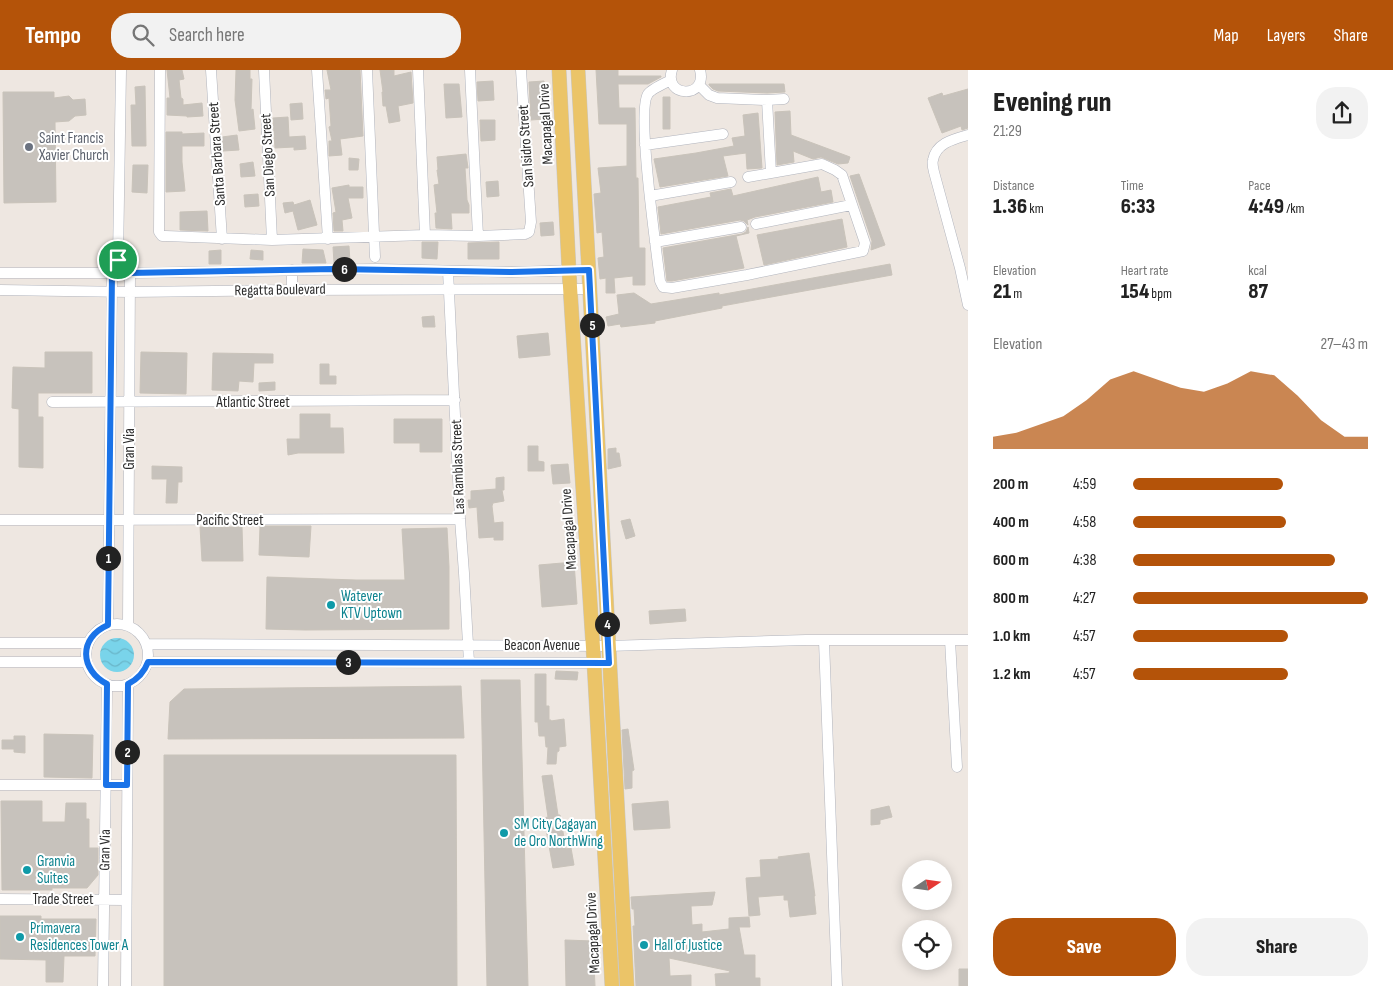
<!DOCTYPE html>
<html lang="en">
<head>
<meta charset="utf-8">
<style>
  body { margin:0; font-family:"Sofia Sans Condensed",sans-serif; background:#f2f2f2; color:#222; height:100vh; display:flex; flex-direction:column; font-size:19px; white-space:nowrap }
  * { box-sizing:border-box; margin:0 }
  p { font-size:16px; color:#767676 }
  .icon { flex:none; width:28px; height:28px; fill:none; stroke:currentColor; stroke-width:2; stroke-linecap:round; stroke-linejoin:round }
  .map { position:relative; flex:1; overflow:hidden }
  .side { display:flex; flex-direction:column; background:#fff; width:425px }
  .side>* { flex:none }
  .needle { width:32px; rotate:77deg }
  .buttons { position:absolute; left:902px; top:790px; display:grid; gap:10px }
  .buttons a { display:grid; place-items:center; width:50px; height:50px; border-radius:50%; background:#fff; box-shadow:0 2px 12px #0003; font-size:25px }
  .pin { position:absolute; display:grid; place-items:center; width:42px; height:42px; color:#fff; margin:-21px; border:2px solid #fff; border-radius:50%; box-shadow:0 1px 5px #0007 }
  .km { position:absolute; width:25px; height:25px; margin:-12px; border-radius:50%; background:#222; color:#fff; font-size:14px; line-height:25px; text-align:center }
  .round { display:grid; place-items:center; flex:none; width:52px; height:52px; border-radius:20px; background:#f2f2f2 }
  .summary { display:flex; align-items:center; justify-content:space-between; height:85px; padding:0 25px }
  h1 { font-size:28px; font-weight:800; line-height:38px }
  .metrics { display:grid; grid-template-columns:repeat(3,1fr); gap:8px; height:85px; padding:5px 25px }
  .metrics div { display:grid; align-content:center }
  .metrics b { font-size:21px; font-weight:800 }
  .metrics small { font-size:14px; font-weight:400 }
  .metrics p { font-size:14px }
  .chart { height:140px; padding:10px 25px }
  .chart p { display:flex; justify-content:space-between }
  .chart svg { width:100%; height:90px; margin-top:5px; fill:#b45309; opacity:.7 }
  .button { display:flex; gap:10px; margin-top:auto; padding:10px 25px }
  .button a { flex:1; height:58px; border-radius:20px; background:#b45309; color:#fff; font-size:20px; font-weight:800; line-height:58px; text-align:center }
  .button a+a { background:#f2f2f2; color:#222 }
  ul { padding:0 25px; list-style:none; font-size:16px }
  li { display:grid; grid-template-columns:80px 60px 1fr; align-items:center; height:38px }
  li i { height:12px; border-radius:6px; background:#b45309 }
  header { display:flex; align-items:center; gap:30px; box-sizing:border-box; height:70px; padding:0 25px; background:#b45309; color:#fff }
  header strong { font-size:24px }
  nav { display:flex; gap:28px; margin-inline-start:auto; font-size:18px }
  .search { width:350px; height:45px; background:#f2f2f2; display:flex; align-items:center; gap:12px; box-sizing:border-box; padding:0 18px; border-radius:20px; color:#767676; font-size:19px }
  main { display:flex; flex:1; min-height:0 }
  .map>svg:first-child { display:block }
</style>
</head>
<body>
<header>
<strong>Tempo</strong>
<div class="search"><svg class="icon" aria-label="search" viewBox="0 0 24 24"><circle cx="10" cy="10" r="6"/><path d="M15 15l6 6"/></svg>Search here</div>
<nav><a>Map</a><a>Layers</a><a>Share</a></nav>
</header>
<main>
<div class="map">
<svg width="968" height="916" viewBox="0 0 968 916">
  <defs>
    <pattern id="water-waves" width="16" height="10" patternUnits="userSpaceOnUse" patternTransform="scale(1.25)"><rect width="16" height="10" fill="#79d4ea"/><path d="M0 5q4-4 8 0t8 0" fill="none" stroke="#69b6c9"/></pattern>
  </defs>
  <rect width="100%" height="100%" fill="#eee7e1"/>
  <path fill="url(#water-waves)" d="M100 585a17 17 0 1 1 34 0a17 17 0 1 1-34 0Z"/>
  <path fill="#c7c2bc" stroke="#c9c3ba" d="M167,0H182L184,9L179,10L181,28L183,29V35L202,33L203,46L187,47V46L167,45V28H170Z
    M236,0H250V9H252L251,40L253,39L255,59L239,61L235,30Z
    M327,0H360L363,66L340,69L342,85L329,86V71H332L329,57L331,56L329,28L326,29L325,20H331Z
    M380,0H394V6L411,2L413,33L398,36L400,51L389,53L386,36H383L382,22H383Z
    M596,0H618V6H661V7L648,14H618L619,38H635L636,108H638L639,178H645V215H633V206L614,208L615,223H606V208L600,209L598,188L604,187L602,162L597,163L594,124L601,123L598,98L627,96V54H599Z
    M493,11L494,30L478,31L477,12Z
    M544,11L545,49L531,50L529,12Z
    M444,14H459L462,47L446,48Z
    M709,14H784L785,22L767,23L718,21L713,19L709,15Z
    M145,16L146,76H132L131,35H136L135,17Z
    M968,19V58L962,60L961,56L942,63L928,28L942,23L943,26Z
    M3,22H54V28L69,26L73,30L85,29L86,45L75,46L69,51L55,52L56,132L4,133Z
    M663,27H670V59H663Z
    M302,33L303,49L291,50L290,34Z
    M790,41L791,65L850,87L848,93L838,94L821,87L813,89L793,81L794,92L777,95L775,42Z
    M758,43L762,98L747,99L746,83L723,86L728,106L660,117L654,89L696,83L734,76L732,68L745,66L743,45Z
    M288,47L289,67L305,66L306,79L294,80V77L275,78L273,48Z
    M480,50H495V70L481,71Z
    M166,62H182V64L204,63V76H182V92L185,121L166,122Z
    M237,65L239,80L223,81L222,67Z
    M466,84L468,98H465L467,130L469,135V143H451L452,159L436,158L435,143H437L434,115L439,114L437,100H438L437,87Z
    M349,88L359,89L358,100H349Z
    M253,92L255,106L241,107L240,94Z
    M133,95H148L147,123L132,122Z
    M859,104L885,175L871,180L872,171L850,106Z
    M818,107L821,122L831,120L833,132L755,147L747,150L748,155L744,151L740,150L661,164L658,137L711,127L710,123L731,119L733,126Z
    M498,111L499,126L487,127L486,112Z
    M349,115V117H363V128H348L352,148L342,150L343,161H334L333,143L336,142L332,118Z
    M258,124L259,136L245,137L244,125Z
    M310,130L317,155L298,160L293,141L285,143L283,133L293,132L294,135Z
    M207,141L208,161L180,160V142Z
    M842,149L847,177L764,195L757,165Z
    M553,152L554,165L541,166L540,153Z
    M748,157L749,163L736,166L744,198L672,211H667L663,178L742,164L746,162Z
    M422,172H438L437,189L422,188Z
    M499,172V189H468V173Z
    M349,176L350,192L334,193L333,177Z
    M303,179L323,180L326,193H302Z
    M221,180V194H209V181Z
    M251,180L263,181V190L250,189Z
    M890,194L892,205L722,236V238L655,251V253L621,257L620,254L608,256L606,247L619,244L617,225L634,223L651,234L719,223V225Z
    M434,246L435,257H423L422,247Z
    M548,263L550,285L519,288L517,266Z
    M45,282H92V323H38V347H43V398L19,397V339L12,338L13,297L45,298Z
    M141,282L187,283L186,324L140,323Z
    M213,283L273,284V293H254L253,312L239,311L238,321L212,320Z
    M320,294H329V306H336V314H320Z
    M275,312V320L259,321V313Z
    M300,344H330V358H343L344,383H298L288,385L287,369H300Z
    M394,349H442V382H420V373H394Z
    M528,376H538V391L544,392V401H528Z
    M616,378V383H619L621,396L608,399V379Z
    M568,394L570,413L553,414L551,395Z
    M152,396L182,397V412H178L177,433H166L167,409H152Z
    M504,407V420H502L504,431L493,433L492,436L494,453L503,452V470H494V467L479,468L477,437L469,438L468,430H471V421L496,419V408Z
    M630,449L635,466L626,469L621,451Z
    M260,456H311L309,487L259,485Z
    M200,457H242L243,491H202Z
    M447,458L449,497V559L305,560L266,559L267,507L356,510H405L402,459Z
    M574,492L577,534L542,537L539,495Z
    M685,539L686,551L650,554L649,541Z
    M556,601L578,602L577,610L555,609Z
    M535,604H546V636H549V650H551V651L564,649L566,676L559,677V681L557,682L556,694H547L548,677H546L545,666H539L538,652H535Z
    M481,610H520L528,916H487Z
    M461,616L464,668L168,669L170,632L184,619Z
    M628,659L634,700L632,701V718L625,719L622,660Z
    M44,664L93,665L92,708L44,707Z
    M14,666H25V683L14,682V679H2V670H14Z
    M164,685H456L457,916H164Z
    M552,705L558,745H560L566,779L571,778L574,795L553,798L544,748L548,747L542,706Z
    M1,731H42V752H65L66,733H86V749H89V778H98V805L87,818H52V820H2Z
    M668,731L670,758L634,760L632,734Z
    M889,736L892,747L880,750V754L871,755V740Z
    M809,783L815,826H814L816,844L790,847L788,830H784V825L758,827L760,845L749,846L746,808L761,807L760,790L779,789L778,787Z
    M715,822L712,835L691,836L692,855L702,854V862L729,859V848L749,847L750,857H739L744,885H755V908H760V916H716L715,904L729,903L730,901L669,888L670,906L691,905V916H636L633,856H635L634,839H632L631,827Z
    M0,846H41V849H96L95,886H64L63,912H46V890L0,889Z
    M565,870L593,871L595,916H566Z
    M959,899H968V916H959Z"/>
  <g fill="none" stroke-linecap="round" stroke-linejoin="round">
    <g stroke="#b1b4bd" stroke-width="11">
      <path id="minor" d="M160,0L159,162L162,166H166L272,170L425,165L478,166L525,164L529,162L531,152L521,0
        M211,0L222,169
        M264,0L272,170
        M317,0L328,169
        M367,0L375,187
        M418,0L425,165
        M470,0L478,166
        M672,0C663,28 708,29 700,0
        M671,10C665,13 651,19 648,24C636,40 657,184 660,211L663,217L672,218L747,205L863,181L865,173L842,105L835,100L822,94L771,103L767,30L717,28L709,25L699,15
        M767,30L784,29
        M968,65C954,69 936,73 933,90C932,93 933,98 934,102L960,198L968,235
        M645,75L723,64
        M748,107L771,103
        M650,126L731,112
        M756,154L851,135
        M655,172L741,157
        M118,189L130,203L128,555
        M292,200V220
        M448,201L460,449L464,503L469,592
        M0,203H130L377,199L511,202L589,200
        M0,220L130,222L292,220L590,219
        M52,332L455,330
        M0,450L460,449
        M86 585a31 31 0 1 1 62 0a31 31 0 1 1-62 0Z
        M108,555L112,203L118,189L121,0
        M950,570L957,697
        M824,571L837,916
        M0,573H88
        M147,574L608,576L806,570H968
        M0,592H87
        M148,592L599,593
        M0,715H127
        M0,829L126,830
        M103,916L107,614
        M126,916L128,615"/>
    </g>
    <g stroke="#c8c8c8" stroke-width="15">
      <path id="major" d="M559,0L569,201L594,593L612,916
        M578,0L627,916"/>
    </g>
    <use href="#minor" stroke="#fff" stroke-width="10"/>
    <use href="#major" stroke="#ebc468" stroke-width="14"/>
  </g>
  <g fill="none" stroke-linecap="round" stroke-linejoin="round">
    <g stroke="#fff" stroke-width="10">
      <path id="route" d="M118,190L130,203L334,199L512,202L589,200L609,593L148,592C144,603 138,609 128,614L127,715H106L107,614C80,600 78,568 108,555L112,203Z"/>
    </g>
    <use href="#route" stroke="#1a73e8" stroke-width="6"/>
  </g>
  <circle fill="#6b7280" stroke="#fff" stroke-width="2" cx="29" cy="77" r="5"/>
  <g fill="#0f9aa8" stroke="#fff" stroke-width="2">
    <circle cx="331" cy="535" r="5"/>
    <circle cx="504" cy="763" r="5"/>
    <circle cx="27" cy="800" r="5"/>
    <circle cx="20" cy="867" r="5"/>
    <circle cx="644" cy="875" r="5"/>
  </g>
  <g text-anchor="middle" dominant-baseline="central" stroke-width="4" stroke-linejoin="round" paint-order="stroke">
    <g font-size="15" fill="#2d2d2d" stroke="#fff">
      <text transform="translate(546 54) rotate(-93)">Macapagal Drive</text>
      <text transform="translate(526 76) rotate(-94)">San Isidro Street</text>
      <text transform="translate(217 84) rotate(-94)">Santa Barbara Street</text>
      <text transform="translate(268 85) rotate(-93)">San Diego Street</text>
      <text transform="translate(280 220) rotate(-1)">Regatta Boulevard</text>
      <text x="253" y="332">Atlantic Street</text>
      <text transform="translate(129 379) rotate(-90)">Gran Via</text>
      <text transform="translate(458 397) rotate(-92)">Las Ramblas Street</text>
      <text x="230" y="450">Pacific Street</text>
      <text transform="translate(569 459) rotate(-94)">Macapagal Drive</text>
      <text x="542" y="575">Beacon Avenue</text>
      <text transform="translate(105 780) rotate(-89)">Gran Via</text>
      <text x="63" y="829">Trade Street</text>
      <text transform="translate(593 863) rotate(-93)">Macapagal Drive</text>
    </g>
    <g font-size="15" fill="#5b616d" stroke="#fff" text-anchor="start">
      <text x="39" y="68">Saint Francis<tspan x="39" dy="17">Xavier Church</tspan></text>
    </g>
    <g font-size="15" fill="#0d838f" stroke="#fff" text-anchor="start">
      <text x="341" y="526">Watever<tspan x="341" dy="17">KTV Uptown</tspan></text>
      <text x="514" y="754">SM City Cagayan<tspan x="514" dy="17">de Oro NorthWing</tspan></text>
      <text x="37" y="791">Granvia<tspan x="37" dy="17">Suites</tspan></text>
      <text x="30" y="858">Primavera<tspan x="30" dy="17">Residences Tower A</tspan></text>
      <text x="654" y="875">Hall of Justice</text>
    </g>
  </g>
</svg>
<div class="buttons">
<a><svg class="needle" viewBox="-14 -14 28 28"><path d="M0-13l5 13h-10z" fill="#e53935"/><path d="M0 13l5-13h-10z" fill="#767676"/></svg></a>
<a><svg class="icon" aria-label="locate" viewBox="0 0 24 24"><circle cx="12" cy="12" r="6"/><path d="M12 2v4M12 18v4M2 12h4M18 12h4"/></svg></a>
</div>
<div class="pin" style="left:118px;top:190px;background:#1e9e55"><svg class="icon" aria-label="arrive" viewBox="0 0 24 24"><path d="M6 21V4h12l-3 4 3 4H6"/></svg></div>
<b class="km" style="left:108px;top:488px">1</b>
<b class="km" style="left:127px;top:682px">2</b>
<b class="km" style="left:348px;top:592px">3</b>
<b class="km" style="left:607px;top:554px">4</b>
<b class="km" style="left:592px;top:255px">5</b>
<b class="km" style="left:344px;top:199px">6</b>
</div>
<section class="side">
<div class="summary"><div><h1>Evening run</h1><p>21:29</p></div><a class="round"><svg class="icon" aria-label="share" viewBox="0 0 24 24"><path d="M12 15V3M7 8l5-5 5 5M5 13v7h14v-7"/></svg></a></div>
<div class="metrics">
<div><p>Distance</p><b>1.36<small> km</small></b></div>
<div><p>Time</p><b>6:33</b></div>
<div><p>Pace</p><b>4:49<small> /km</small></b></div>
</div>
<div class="metrics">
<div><p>Elevation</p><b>21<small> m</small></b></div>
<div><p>Heart rate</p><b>154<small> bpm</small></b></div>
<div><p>kcal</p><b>87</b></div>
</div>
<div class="chart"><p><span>Elevation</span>27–43 m</p>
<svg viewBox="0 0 160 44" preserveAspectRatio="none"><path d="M0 44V38L10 36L20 32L30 28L40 20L50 10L60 6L70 10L80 14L90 16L100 12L110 6L120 8L130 18L140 30L150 38L160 38V44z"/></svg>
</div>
<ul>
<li><b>200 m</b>4:59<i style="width:64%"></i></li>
<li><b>400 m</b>4:58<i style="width:65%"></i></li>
<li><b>600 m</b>4:38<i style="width:86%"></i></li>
<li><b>800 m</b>4:27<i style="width:100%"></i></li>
<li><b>1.0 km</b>4:57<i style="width:66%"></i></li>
<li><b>1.2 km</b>4:57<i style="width:66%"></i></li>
</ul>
<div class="button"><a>Save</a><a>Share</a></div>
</section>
</main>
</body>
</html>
